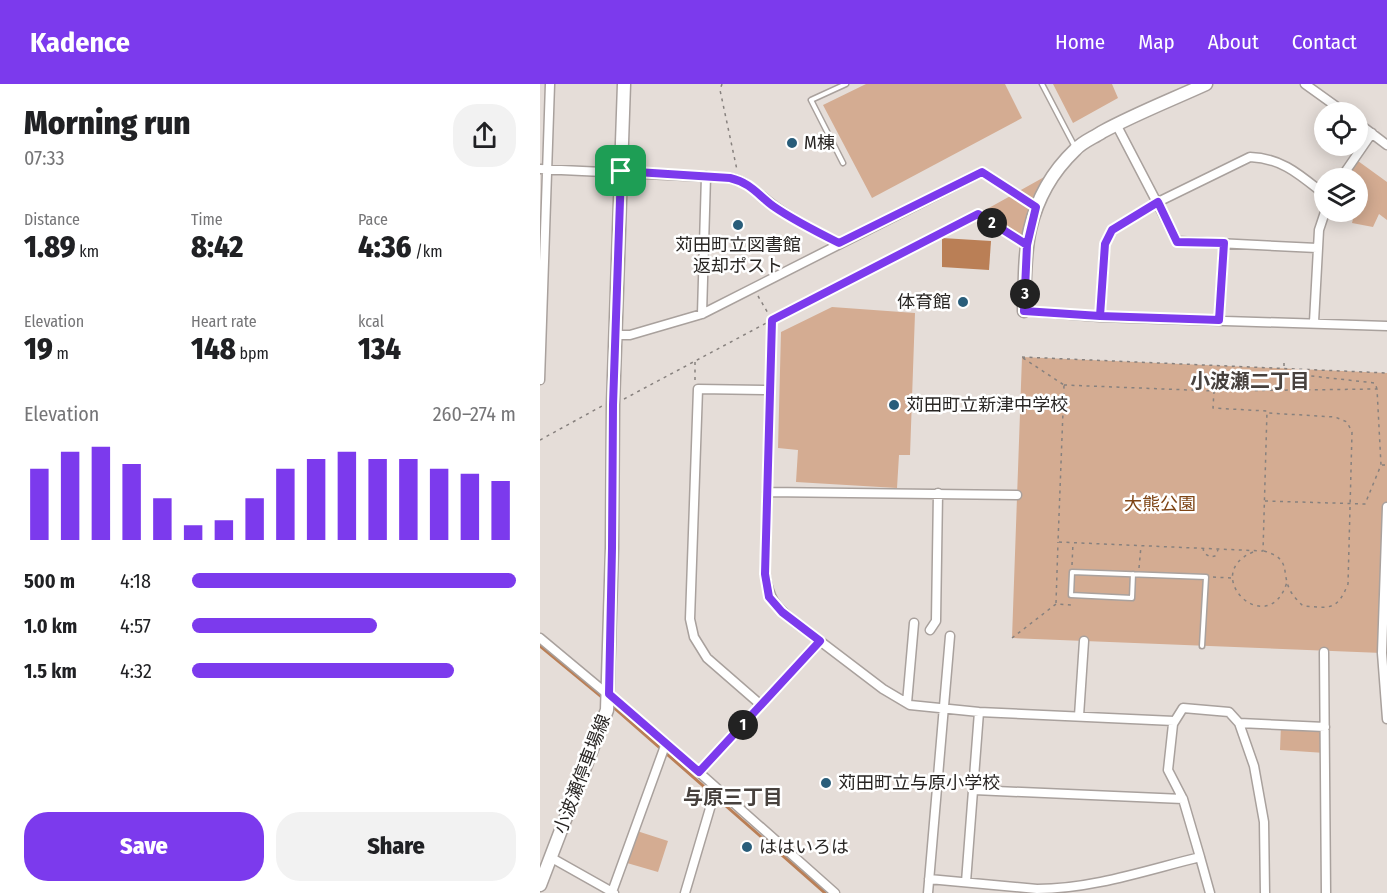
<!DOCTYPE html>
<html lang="en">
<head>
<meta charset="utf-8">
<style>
  body { margin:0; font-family:"Fira Sans Condensed","Noto Sans JP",sans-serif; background:#f2f2f2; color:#202124; height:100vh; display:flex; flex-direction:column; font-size:22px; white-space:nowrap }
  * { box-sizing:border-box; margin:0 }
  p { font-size:20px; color:#757577 }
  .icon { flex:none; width:33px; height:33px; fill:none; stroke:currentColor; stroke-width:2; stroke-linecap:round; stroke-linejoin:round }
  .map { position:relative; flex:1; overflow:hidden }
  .sheet { display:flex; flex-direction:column; background:#fff; width:540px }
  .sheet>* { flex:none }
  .controls { position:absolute; left:774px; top:18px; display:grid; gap:12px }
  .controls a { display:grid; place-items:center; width:54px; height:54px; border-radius:50%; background:#fff; box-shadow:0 3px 15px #0003; font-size:30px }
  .pin { position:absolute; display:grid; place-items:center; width:51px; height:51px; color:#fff; margin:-26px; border-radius:12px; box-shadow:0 3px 9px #0006 }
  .km { position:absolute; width:30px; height:30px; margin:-15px; border-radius:50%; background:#222; color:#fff; font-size:16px; line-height:30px; text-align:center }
  .round { display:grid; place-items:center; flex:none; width:63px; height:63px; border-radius:24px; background:#f2f2f2 }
  .overview { display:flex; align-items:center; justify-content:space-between; height:102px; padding:0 24px }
  h1 { font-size:33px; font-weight:800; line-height:45px }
  .stats { display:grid; grid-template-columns:repeat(3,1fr); gap:9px; height:102px; padding:6px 24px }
  .stats div { display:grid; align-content:center }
  .stats b { font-size:30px; font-weight:800 }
  .stats small { font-size:16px; font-weight:400 }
  .stats p { font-size:16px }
  .chart { height:168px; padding:12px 24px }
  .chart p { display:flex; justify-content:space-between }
  .chart svg { width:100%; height:108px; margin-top:6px; stroke:#7c3aed; stroke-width:6 }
  .primary-button { display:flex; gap:12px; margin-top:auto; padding:12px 24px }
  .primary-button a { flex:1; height:69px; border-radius:24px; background:#7c3aed; color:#fff; font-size:24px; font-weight:800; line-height:69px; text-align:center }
  .primary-button a+a { background:#f2f2f2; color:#202124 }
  ul { padding:0 24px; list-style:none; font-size:20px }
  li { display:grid; grid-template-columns:96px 72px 1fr; align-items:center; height:45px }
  li i { height:15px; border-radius:8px; background:#7c3aed }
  header { display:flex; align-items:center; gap:36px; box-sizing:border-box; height:84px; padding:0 30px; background:#7c3aed; color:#fff }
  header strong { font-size:28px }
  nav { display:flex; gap:33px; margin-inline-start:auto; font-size:21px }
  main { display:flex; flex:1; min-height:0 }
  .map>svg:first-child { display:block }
</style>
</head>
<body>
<header>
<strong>Kadence</strong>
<nav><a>Home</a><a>Map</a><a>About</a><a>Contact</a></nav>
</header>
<main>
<section class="sheet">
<div class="overview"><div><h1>Morning run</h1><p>07:33</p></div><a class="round"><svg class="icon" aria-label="share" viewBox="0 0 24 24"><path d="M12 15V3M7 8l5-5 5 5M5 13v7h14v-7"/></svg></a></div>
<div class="stats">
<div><p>Distance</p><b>1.89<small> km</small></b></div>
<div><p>Time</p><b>8:42</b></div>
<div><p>Pace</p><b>4:36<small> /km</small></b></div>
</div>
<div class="stats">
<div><p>Elevation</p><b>19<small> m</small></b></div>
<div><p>Heart rate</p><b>148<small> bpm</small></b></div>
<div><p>kcal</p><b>134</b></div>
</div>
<div class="chart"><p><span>Elevation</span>260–274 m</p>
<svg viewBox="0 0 160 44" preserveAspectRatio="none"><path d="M5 44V15M15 44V8M25 44V6M35 44V13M45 44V27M55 44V38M65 44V36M75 44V27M85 44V15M95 44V11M105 44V8M115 44V11M125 44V11M135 44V15M145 44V17M155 44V20"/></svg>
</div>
<ul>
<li><b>500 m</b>4:18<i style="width:100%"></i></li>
<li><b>1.0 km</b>4:57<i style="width:57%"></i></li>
<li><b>1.5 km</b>4:32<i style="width:81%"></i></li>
</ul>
<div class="primary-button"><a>Save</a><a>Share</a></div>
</section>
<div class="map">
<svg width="847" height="809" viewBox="0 0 847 809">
  <rect width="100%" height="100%" fill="#e5ddd8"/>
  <path fill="#d4ac92" d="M326,0H465L482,34L332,114L283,21Z
    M513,0H572L578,14L533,39Z
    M818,77L847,98V136L839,130L833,143L812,139L814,131L807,128H818V94H807Z
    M515,87L487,161L438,130Z
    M292,223L375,229L370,371H359L357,404L256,398L258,366L238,364L241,248Z
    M482,273L847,289V431L842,569L472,554Z
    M741,641L785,643V669L740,666Z
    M97,747L128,757L118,788L87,779Z"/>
  <path fill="#ba7f56" d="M402,154L451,157L449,186L402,183Z"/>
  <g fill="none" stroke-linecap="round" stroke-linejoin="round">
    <path stroke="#ba7f56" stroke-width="3" d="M0,562L63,614
      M70,620L285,809"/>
    <g stroke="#a9a19d" stroke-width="7">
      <path id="lane" d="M502,0L535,63
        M303,79L271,16L306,0
        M593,490L592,514L531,511L532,488L666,493L662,562"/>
    </g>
    <g stroke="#a9a19d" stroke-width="11">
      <path id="street" d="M765,0L804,28
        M818,39L847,61
        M576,40L637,157L777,164
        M0,85L190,94C209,98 218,110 233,121C253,136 277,148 299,159
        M801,94L832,49
        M484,227L560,233L847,242
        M162,230L166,92
        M560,233L565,160L572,146L618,118L710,73C742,74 760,91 784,110
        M679,236L684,159
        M774,238L779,146L785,128
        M75,251H90L162,230L442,88L496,123
        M0,296L10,0
        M227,408L477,411
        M847,423L842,569L847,635
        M390,546L396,537L398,409
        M0,554L126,659L295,809
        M784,568L786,809
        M367,619L374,539
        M221,621L167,574L154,553L150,535L158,305L230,306L225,490C230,516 234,521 255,538L343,605L370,621L439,628L634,637
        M539,632L544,557
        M699,639L714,682L724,738L725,809
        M159,688L280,557
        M434,706L643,715
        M10,773L74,809
        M660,773L643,715L628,686L633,640L643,624L689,628L699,639L785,643
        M389,795L497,805C552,805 607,786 660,773L670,809
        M426,798L439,628
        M72,808L126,659
        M145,809L176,704
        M388,809L410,552"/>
    </g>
    <g stroke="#a9a19d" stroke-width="15">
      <path id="secondary" d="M484,227C485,200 484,171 490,145C497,115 513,87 535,66C542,58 553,54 562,48C595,30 631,16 666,0
        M0,801L67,626L72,464L73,321L84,0"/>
    </g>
    <path stroke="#87817e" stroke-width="1.5" stroke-dasharray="3 4.5" stroke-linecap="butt" d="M182,0L180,6L197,86
      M218,212L232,236L230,296
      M482,273L847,289
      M483,274L524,301
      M744,279V289L835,299L837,305
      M155,296V277
      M524,301L674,307L673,324L727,327L723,467L518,458Z
      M84,315L232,236L438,130L476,155
      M0,356L62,322
      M842,381H847
      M725,417L825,420L841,381L837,305L674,307V301L744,289
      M663,464L664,469L670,473L675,472L678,466
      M724,467C753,475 740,489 751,508C754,513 759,518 763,522C790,524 797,527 808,500L812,348L807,338L795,333L728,329
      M713,468C658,491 729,558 747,498
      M532,481L533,459
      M599,484L601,462
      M673,493L692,494
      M516,519L518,458
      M472,554L516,520L531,521"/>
    <use href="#lane" stroke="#fff" stroke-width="4"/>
    <use href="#street" stroke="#fff" stroke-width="8"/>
    <use href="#secondary" stroke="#fff" stroke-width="12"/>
  </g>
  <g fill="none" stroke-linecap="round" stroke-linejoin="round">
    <g stroke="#fff" stroke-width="12">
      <path id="route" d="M81,87L73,321L72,464L69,610L159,688L280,557L242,528L229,513L225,490L232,236L438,130L487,161L484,227L560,232L565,160L572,146L618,118L637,158L684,159L679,236L560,232L484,227L487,161L496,123L442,88L299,159C277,148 253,136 233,122C217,110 211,99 190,94L81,87"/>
    </g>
    <use href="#route" stroke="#7c3aed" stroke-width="8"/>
  </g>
  <g fill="#295d7a" stroke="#fff" stroke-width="2">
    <circle cx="252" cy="59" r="6"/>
    <circle cx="198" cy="141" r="6"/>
    <circle cx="423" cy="218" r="6"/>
    <circle cx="354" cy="321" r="6"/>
    <circle cx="286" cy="699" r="6"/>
    <circle cx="207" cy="763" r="6"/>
  </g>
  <g text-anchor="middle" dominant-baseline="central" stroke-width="5" stroke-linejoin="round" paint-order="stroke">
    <g font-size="18" fill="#292624" stroke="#fff" text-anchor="start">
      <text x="264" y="59">M棟</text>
      <text x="198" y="161" text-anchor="middle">苅田町立図書館<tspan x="198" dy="21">返却ポスト</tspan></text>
      <text x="411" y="218" text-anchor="end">体育館</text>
      <text x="366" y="321">苅田町立新津中学校</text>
      <text x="298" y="699">苅田町立与原小学校</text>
      <text x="219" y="763">ははいろは</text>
    </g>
    <g font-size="18" fill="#7e4516" stroke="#fff">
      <text x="620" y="420">大熊公園</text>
    </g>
    <g font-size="18" fill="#292624" stroke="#fff">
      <text transform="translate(42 690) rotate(-69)">小波瀬停車場線</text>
    </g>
    <g font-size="20" font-weight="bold" fill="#47413d" stroke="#fff">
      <text x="710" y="297">小波瀬二丁目</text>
      <text x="193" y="713">与原三丁目</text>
    </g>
  </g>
</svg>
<div class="controls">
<a><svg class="icon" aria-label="locate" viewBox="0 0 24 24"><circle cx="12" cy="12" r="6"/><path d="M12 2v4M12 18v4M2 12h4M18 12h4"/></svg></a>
<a><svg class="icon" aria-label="layers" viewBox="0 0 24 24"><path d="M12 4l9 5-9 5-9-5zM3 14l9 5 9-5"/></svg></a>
</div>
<div class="pin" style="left:81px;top:87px;background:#1e9e55"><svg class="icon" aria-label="arrive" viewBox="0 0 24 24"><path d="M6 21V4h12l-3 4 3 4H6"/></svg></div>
<b class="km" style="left:203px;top:641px">1</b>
<b class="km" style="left:452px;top:139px">2</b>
<b class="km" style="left:485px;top:210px">3</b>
</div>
</main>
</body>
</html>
